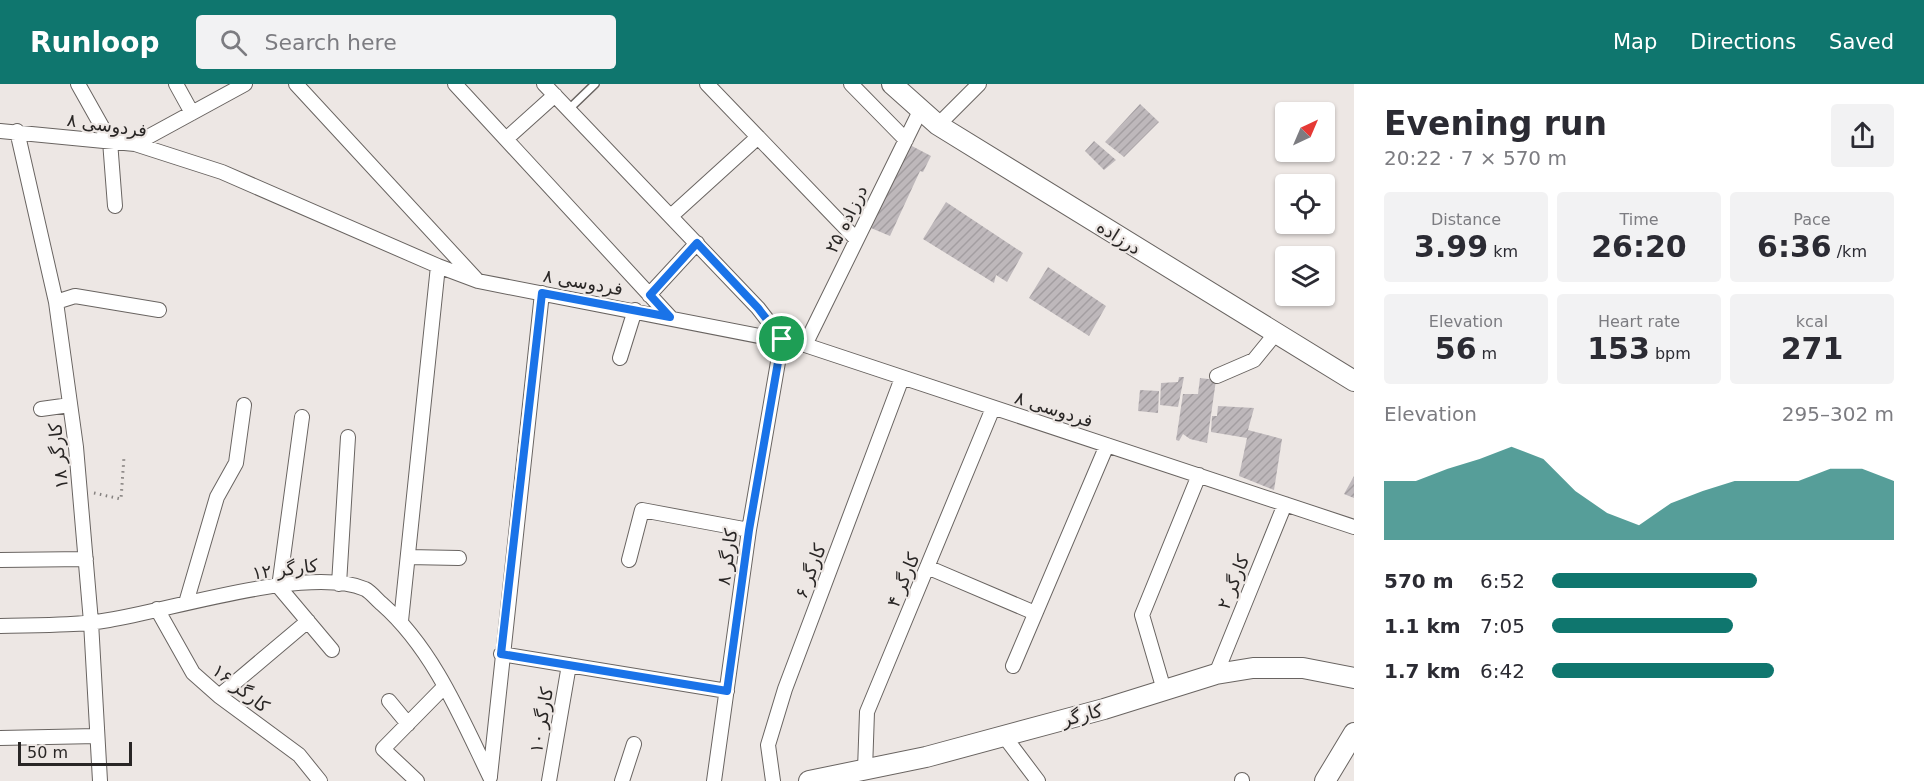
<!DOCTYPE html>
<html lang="en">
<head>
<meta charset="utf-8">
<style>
  body { margin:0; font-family:"DejaVu Sans",Cairo,sans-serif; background:#f2f2f3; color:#2b2b33; height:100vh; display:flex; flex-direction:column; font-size:22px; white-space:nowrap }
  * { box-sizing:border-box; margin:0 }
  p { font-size:20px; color:#7c7c81 }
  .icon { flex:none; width:33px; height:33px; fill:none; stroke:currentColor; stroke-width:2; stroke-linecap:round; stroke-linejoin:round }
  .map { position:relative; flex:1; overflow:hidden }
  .panel { display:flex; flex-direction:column; background:#fff; width:570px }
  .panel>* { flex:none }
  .needle { width:39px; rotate:44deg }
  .tools { position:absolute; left:1275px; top:18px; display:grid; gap:12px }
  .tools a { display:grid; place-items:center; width:60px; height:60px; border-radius:6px; background:#fff; box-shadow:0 2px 4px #0004; font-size:30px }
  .scale { position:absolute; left:18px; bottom:15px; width:114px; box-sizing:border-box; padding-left:6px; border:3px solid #292625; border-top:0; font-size:16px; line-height:21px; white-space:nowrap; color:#292625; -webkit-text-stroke:4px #ede7e4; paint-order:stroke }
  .pin { position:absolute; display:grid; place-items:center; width:51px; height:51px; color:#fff; margin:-26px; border:3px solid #fff; border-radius:50%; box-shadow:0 2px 6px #0007 }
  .round { display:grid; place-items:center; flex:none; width:63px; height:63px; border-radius:6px; background:#f2f2f3 }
  .summary { display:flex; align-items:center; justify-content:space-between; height:102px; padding:0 30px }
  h1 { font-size:33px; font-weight:800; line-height:45px }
  .metrics { display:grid; grid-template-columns:repeat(3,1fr); gap:9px; height:102px; padding:6px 30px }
  .metrics div { display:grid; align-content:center; border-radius:6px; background:#f2f2f3; text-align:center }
  .metrics b { font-size:30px; font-weight:800 }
  .metrics small { font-size:16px; font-weight:400 }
  .metrics p { font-size:16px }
  .chart { height:168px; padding:12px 30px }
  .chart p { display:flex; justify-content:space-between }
  .chart svg { width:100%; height:108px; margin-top:6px; fill:#0f766e; opacity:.7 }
  ul { padding:0 30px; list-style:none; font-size:20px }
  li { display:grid; grid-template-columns:96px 72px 1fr; align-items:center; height:45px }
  li i { height:15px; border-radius:8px; background:#0f766e }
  header { display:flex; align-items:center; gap:36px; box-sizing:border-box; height:84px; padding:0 30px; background:#0f766e; color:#fff }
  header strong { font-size:28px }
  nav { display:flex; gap:33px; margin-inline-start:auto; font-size:21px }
  .search { width:420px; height:54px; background:#f2f2f3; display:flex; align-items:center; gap:15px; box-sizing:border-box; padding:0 21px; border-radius:6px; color:#7c7c81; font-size:22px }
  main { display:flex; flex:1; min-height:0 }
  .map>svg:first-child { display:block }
</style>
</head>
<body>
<header>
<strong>Runloop</strong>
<div class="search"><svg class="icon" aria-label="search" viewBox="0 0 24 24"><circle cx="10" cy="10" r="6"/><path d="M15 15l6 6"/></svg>Search here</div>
<nav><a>Map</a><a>Directions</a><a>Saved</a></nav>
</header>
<main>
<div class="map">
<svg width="1354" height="697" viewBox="0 0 1354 697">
  <defs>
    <pattern id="building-hatch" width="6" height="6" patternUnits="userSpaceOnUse" patternTransform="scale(1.5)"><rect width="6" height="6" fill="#beb8bb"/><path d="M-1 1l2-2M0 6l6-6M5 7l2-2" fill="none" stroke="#a39ea1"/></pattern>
  </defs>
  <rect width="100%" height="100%" fill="#ede7e4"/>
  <path fill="url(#building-hatch)" d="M1140,20L1159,38L1124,73L1105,58Z
    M1094,57L1116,76L1104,86L1085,67Z
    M910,61L931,72L923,88L920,87L890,152L871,144Z
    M946,118L1023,169L1007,198L996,191L994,199L923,155Z
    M1048,183L1106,222L1089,252L1029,214Z
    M1179,293H1184L1178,323L1160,321L1161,299L1178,298Z
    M1200,294L1216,296L1207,359L1190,355L1183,350L1179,357L1176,356L1183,310H1198Z
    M1140,306L1159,307L1158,329L1138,327Z
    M1218,322L1254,324L1248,346L1282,355L1274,406L1239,392L1247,354L1211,348L1212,332H1217Z
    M1354,392V414L1344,410Z"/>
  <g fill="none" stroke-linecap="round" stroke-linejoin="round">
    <g stroke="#696461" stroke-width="10">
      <path id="lane" d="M569,25L595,0"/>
    </g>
    <g stroke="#696461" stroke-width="16">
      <path id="street" d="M78,0L110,57L115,122
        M176,0L192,29
        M296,0L476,195
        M455,0L670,233
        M544,0L758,224L782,255L749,446L714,697
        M707,0L856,155
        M851,0L906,56
        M938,41L979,0
        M0,47L135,60L222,88L438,182L478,197L805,261L1354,443
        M17,47L56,218L76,363L91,538L100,697
        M506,55L555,11
        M135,60L245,0
        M671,132L758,53
        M649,211L697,159
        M56,218L75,212L159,226
        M805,261L920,27
        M620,274L635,226
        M1217,292L1254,276L1276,249
        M41,325L70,321
        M302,333L279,503L332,566
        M408,473L459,474
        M0,476L86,475
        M629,476L642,426L749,446
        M927,483L1035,529
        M339,500L348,353
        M186,519L217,413L236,379L244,321
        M157,525L193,589L219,612L299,671L320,697
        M401,537L438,182
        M0,542C36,541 74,542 109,536C172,526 308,481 365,505C371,508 377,516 382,520C433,565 461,633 490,693
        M501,570L727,607
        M1013,582L1107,361
        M1216,590L1285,420
        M1164,606L1142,531L1199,391
        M219,612L308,537
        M389,617L408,640
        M1004,652L1038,697
        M0,654L97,652
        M865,686L867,628L993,324
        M490,692L542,209
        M1242,696V697
        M417,697L383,665L444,603
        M549,697L569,581
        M622,697L634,660
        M773,697L768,661L785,605L902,294"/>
    </g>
    <g stroke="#696461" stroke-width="22">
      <path id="secondary" d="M892,0L938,41L1354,297
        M809,697L926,673L1104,625L1216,590L1253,584H1303L1354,594
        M1325,697L1354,649"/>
    </g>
    <path stroke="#85817f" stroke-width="3" stroke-dasharray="1.5 4.5" stroke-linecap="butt" d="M94,409L121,415L124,373"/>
    <use href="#lane" stroke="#fff" stroke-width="7"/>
    <use href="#street" stroke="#fff" stroke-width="14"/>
    <use href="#secondary" stroke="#fff" stroke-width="20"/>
  </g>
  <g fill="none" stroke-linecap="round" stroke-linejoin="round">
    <g stroke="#fff" stroke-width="12">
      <path id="route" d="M697,159L758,224L782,255L749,446L727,607L501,570L542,209L670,233L650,211Z"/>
    </g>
    <use href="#route" stroke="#1a73e8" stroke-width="8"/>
  </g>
  <g text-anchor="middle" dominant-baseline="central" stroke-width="4.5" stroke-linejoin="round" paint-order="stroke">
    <g font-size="18" fill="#292625" stroke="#ede7e4">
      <text transform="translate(107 41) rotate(8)">فردوسی ۸</text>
      <text transform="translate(846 135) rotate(-64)">درزاده ۲۵</text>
      <text transform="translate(1119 153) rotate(32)">درزاده</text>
      <text transform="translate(583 198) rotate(10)">فردوسی ۸</text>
      <text transform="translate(1054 325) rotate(18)">فردوسی ۸</text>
      <text transform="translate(58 372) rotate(-96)">کارگر ۱۸</text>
      <text transform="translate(727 473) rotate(-82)">کارگر ۸</text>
      <text transform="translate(285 485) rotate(-7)">کارگر ۱۲</text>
      <text transform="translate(810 487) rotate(-69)">کارگر ۶</text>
      <text transform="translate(903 496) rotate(-67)">کارگر ۴</text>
      <text transform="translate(1233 498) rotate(-68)">کارگر ۲</text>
      <text transform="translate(241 604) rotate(38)">کارگر ۱۶</text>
      <text transform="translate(1082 631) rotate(-15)">کارگر</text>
      <text transform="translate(541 636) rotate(-80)">کارگر ۱۰</text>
    </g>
  </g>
</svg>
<div class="tools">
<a><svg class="needle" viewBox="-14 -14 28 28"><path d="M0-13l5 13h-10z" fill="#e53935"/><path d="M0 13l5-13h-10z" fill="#7c7c81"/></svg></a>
<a><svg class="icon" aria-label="locate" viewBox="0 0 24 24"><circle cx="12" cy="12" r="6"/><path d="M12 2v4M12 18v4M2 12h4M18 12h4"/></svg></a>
<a><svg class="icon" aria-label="layers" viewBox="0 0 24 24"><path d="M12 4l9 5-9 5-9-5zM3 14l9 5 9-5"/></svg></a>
</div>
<div class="scale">50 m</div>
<div class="pin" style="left:782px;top:255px;background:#1e9e55"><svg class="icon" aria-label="arrive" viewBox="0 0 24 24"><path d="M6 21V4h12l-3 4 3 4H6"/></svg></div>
</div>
<section class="panel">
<div class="summary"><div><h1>Evening run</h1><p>20:22 · 7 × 570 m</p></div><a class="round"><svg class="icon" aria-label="share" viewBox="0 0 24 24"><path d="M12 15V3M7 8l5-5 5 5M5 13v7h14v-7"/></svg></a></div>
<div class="metrics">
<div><p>Distance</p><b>3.99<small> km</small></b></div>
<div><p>Time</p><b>26:20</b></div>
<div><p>Pace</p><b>6:36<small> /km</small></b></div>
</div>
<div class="metrics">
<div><p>Elevation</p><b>56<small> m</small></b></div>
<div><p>Heart rate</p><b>153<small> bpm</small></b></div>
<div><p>kcal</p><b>271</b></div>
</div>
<div class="chart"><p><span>Elevation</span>295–302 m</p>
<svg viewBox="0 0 160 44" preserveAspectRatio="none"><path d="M0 44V20L10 20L20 15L30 11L40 6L50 11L60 24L70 33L80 38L90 29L100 24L110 20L120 20L130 20L140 15L150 15L160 20V44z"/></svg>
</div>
<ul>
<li><b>570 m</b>6:52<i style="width:60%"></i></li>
<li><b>1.1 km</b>7:05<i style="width:53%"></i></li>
<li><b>1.7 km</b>6:42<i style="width:65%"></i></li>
</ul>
</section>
</main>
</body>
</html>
